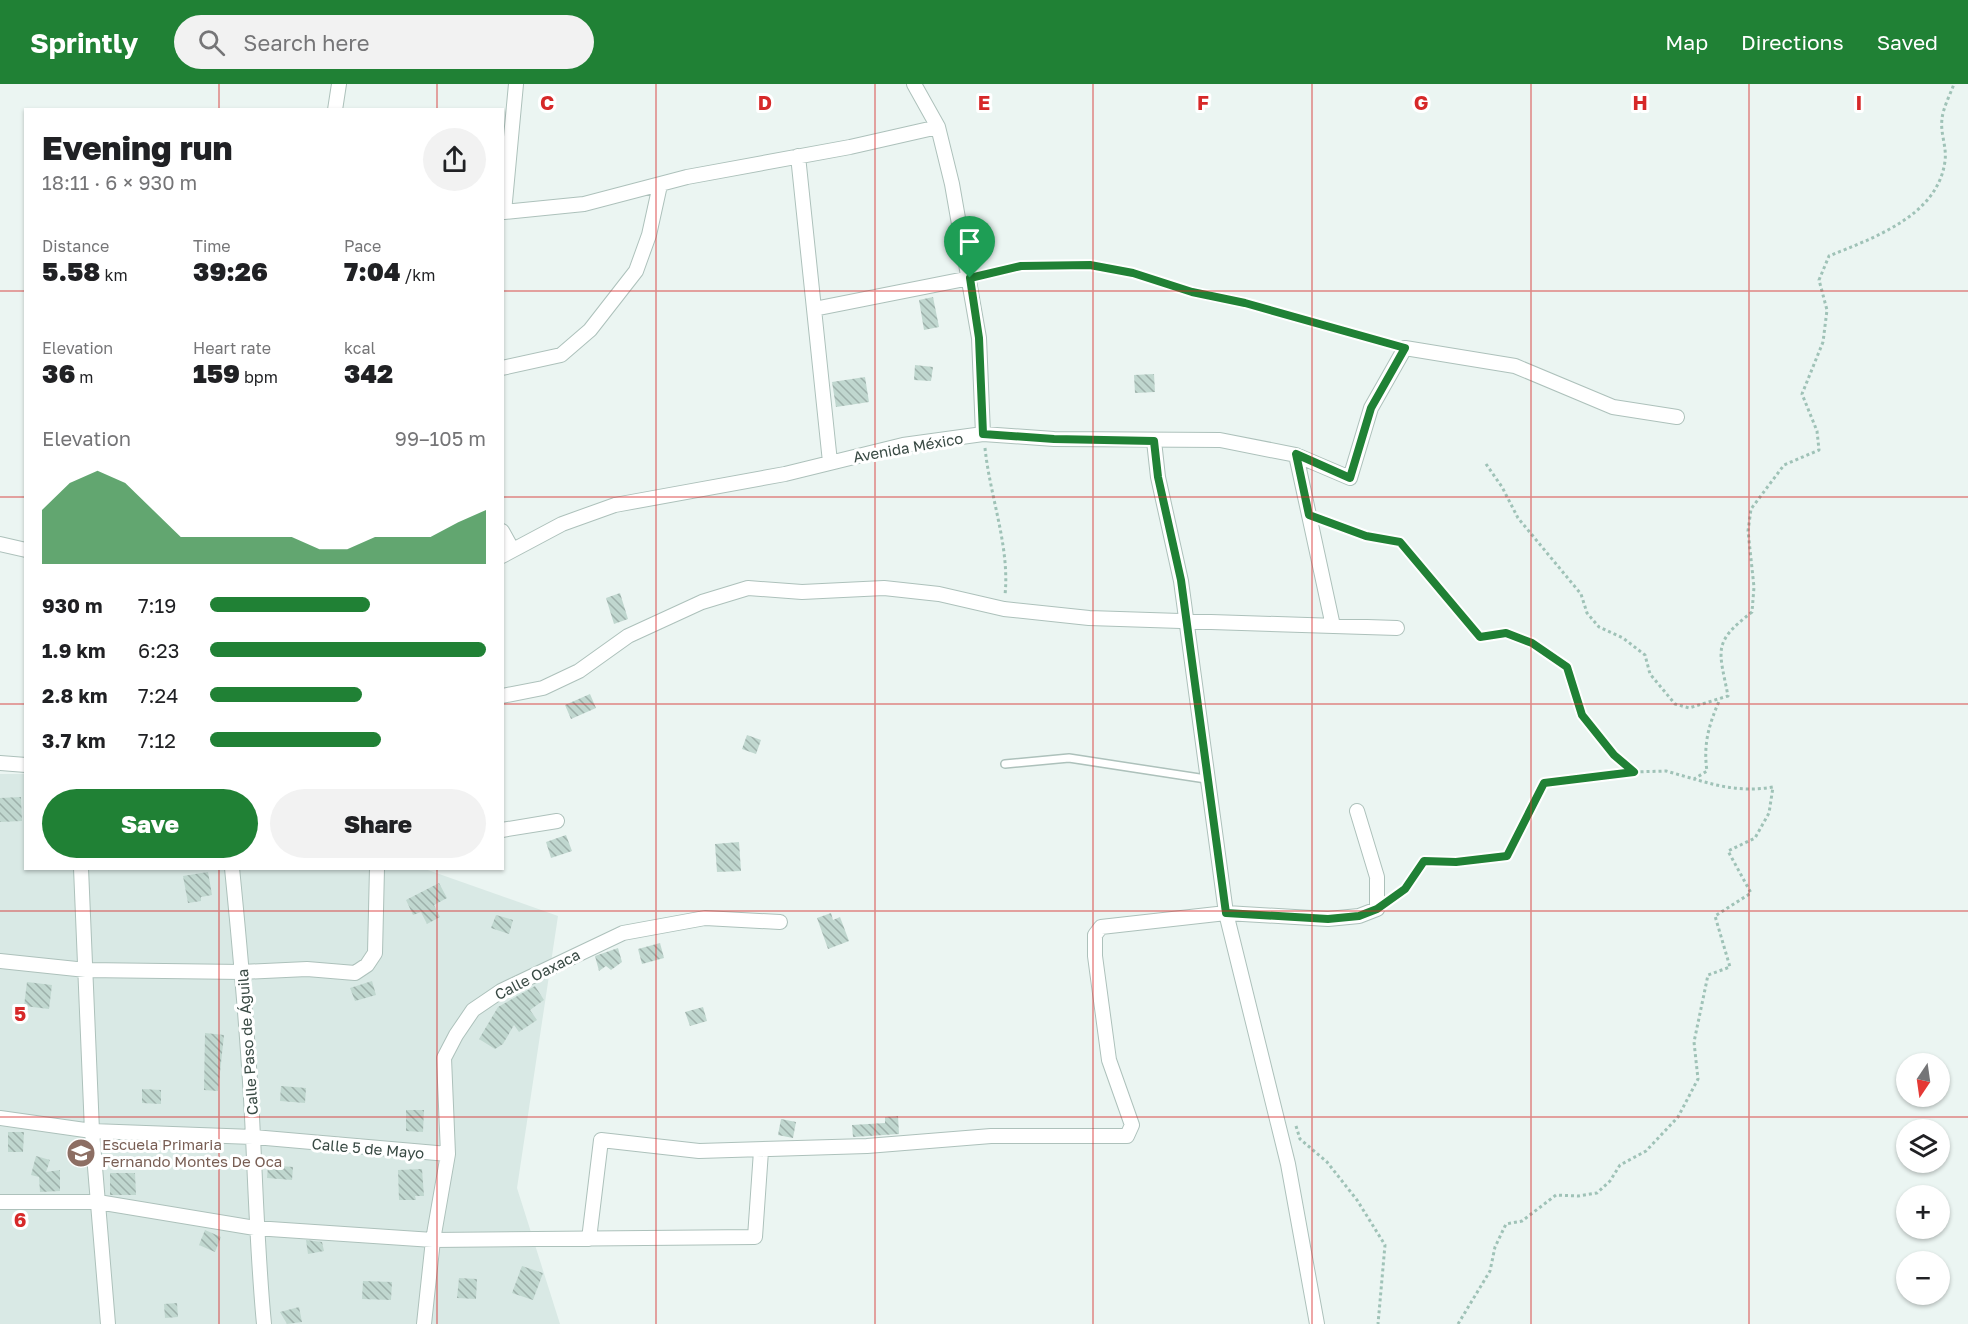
<!DOCTYPE html>
<html lang="en">
<head>
<meta charset="utf-8">
<style>
  body { margin:0; font-family:"Golos Text",sans-serif; background:#f2f2f2; color:#202124; height:100vh; display:flex; flex-direction:column; font-size:22px; white-space:nowrap }
  * { box-sizing:border-box; margin:0 }
  p { font-size:20px; color:#757577 }
  .icon { flex:none; width:33px; height:33px; fill:none; stroke:currentColor; stroke-width:2; stroke-linecap:round; stroke-linejoin:round }
  .map { position:relative; flex:1; overflow:hidden }
  .side { position:absolute; left:24px; top:24px; width:480px; height:762px; display:flex; flex-direction:column; background:#fff; border-radius:0px; box-shadow:0 2px 4px #0004 }
  .side>* { flex:none }
  .needle { width:39px; rotate:193deg }
  .controls { position:absolute; left:1896px; top:969px; display:grid; gap:12px }
  .controls a { display:grid; place-items:center; width:54px; height:54px; border-radius:50%; background:#fff; box-shadow:0 2px 4px #0004; font-size:30px }
  .pin { position:absolute; display:grid; place-items:center; width:51px; height:51px; color:#fff; margin:-62px -26px; border-radius:50% 50% 50% 0; rotate:-45deg; box-shadow:0 0 6px #0007 }
  .pin .icon { rotate:45deg }
  .round { display:grid; place-items:center; flex:none; width:63px; height:63px; border-radius:32px; background:#f2f2f2 }
  .overview { display:flex; align-items:center; justify-content:space-between; height:102px; padding:0 18px }
  h1 { font-size:33px; font-weight:800; line-height:45px }
  .figures { display:grid; grid-template-columns:repeat(3,1fr); gap:9px; height:102px; padding:6px 18px }
  .figures div { display:grid; align-content:center }
  .figures b { font-size:26px; font-weight:800 }
  .figures small { font-size:16px; font-weight:400 }
  .figures p { font-size:16px }
  .chart { height:168px; padding:12px 18px }
  .chart p { display:flex; justify-content:space-between }
  .chart svg { width:100%; height:108px; margin-top:6px; fill:#208135; opacity:.7 }
  .primary-button { display:flex; gap:12px; margin-top:auto; padding:12px 18px }
  .primary-button a { flex:1; height:69px; border-radius:36px; background:#208135; color:#fff; font-size:24px; font-weight:800; line-height:69px; text-align:center }
  .primary-button a+a { background:#f2f2f2; color:#202124 }
  ul { padding:0 18px; list-style:none; font-size:20px }
  li { display:grid; grid-template-columns:96px 72px 1fr; align-items:center; height:45px }
  li i { height:15px; border-radius:8px; background:#208135 }
  header { display:flex; align-items:center; gap:36px; box-sizing:border-box; height:84px; padding:0 30px; background:#208135; color:#fff }
  header strong { font-size:28px }
  nav { display:flex; gap:33px; margin-inline-start:auto; font-size:21px }
  .search { width:420px; height:54px; background:#f2f2f2; display:flex; align-items:center; gap:15px; box-sizing:border-box; padding:0 21px; border-radius:33px; color:#757577; font-size:22px }
  .map>svg:first-child { display:block }
</style>
</head>
<body>
<header>
<strong>Sprintly</strong>
<div class="search"><svg class="icon" aria-label="search" viewBox="0 0 24 24"><circle cx="10" cy="10" r="6"/><path d="M15 15l6 6"/></svg>Search here</div>
<nav><a>Map</a><a>Directions</a><a>Saved</a></nav>
</header>
<div class="map">
<svg width="1968" height="1240" viewBox="0 0 1968 1240">
  <defs>
    <pattern id="building-back-hatch" width="6" height="6" patternUnits="userSpaceOnUse" patternTransform="scale(1.5)"><rect width="6" height="6" fill="#c0d7cf"/><path d="M-1 5l2 2M0 0l6 6M5-1l2 2" fill="none" stroke="#9db0aa"/></pattern>
  </defs>
  <rect width="100%" height="100%" fill="#ebf5f2"/>
  <path fill="#d9e9e5" d="M0,690H25L26,784L425,785L558,832L517,1104L560,1240H0Z"/>
  <path fill="url(#building-back-hatch)" d="M933,213L939,243L924,246L919,216Z
    M915,281L933,283L931,297L914,296Z
    M1154,290L1155,308L1135,309L1134,291Z
    M865,293L869,318L836,323L832,298Z
    M620,509L628,535L614,540L606,514Z
    M590,610L596,624L571,635L565,621Z
    M747,651L761,656L756,670L742,665Z
    M21,713L22,737L0,738V714Z
    M566,751L572,767L551,774L546,758Z
    M739,758L741,787L717,788L715,760Z
    M208,788L212,811L201,813V817L188,819L183,792Z
    M439,799L447,814L434,821L440,833L427,840L421,828L413,831L406,816Z
    M831,829L833,836L840,833L849,857L828,865L817,834Z
    M496,831L513,836L509,850L491,844Z
    M660,859L664,874L642,880L638,865Z
    M618,864L622,878L611,886L606,882L599,887L595,872Z
    M372,897L376,911L355,917L350,904Z
    M27,898L52,901L49,925L24,922Z
    M535,902L544,916L530,926L537,936L519,948L514,941L503,960L495,965L479,955L498,923Z
    M703,923L707,937L690,942L685,928Z
    M205,949L224,951L218,1007L204,1006Z
    M281,1002L306,1004L305,1019L280,1017Z
    M142,1005L161,1006V1020L142,1019Z
    M406,1026H424L423,1048L406,1047Z
    M898,1032L899,1050L853,1053L852,1041L885,1039V1033Z
    M781,1035L796,1038L793,1054L778,1051Z
    M8,1048H24L23,1068H8Z
    M36,1072L50,1076L46,1088L60,1086V1107L40,1108L39,1093L31,1091Z
    M268,1081L293,1083L292,1096L267,1094Z
    M422,1085L424,1112H415L416,1116H399L398,1086Z
    M110,1089H135L136,1111H110Z
    M205,1146L221,1153L215,1168L199,1161Z
    M306,1156L322,1158L324,1167L308,1170Z
    M522,1182L543,1189L533,1216L512,1209Z
    M459,1194L477,1195L476,1215L457,1214Z
    M363,1197L392,1198L391,1216L362,1215Z
    M177,1219L178,1233L165,1234L164,1220Z
    M299,1223L302,1238L287,1240L280,1228Z"/>
  <g fill="none" stroke-linecap="round" stroke-linejoin="round">
    <g stroke="#adc1bb" stroke-width="10">
      <path id="lane" d="M1005,680L1069,674L1206,695"/>
    </g>
    <g stroke="#adc1bb" stroke-width="16">
      <path id="street" d="M516,0L504,128L584,120L687,93L850,63L938,43
        M914,0L938,43L952,100L979,254L983,350
        M335,26L339,0
        M798,72L830,378
        M814,225L970,194
        M502,284L561,271L590,246L636,187L649,151L660,101
        M1154,357L1158,393L1181,497L1226,829L1288,1080L1317,1240
        M1296,371L1350,394L1371,324L1405,264L1515,282L1613,323L1677,333
        M502,447L512,465
        M0,460L26,466
        M502,472L562,440L615,421L785,390L903,361L983,350L1054,355L1220,356L1296,371L1333,542
        M502,612L543,604L579,587L628,552L702,518L748,504L802,508L884,504L939,510L1004,525L1089,534L1397,544
        M0,679L26,681
        M502,746L557,737
        M81,784L92,1047L108,1240
        M232,784C241,874 249,963 253,1053C256,1116 258,1178 264,1240
        M0,877L86,886L242,888L307,885L355,889L367,881L375,869L377,784
        M0,1034L92,1047L253,1053L448,1070
        M0,1118H98L255,1144L433,1156L755,1153L761,1067
        M589,1155L601,1056L699,1067L867,1062L991,1052H1127L1132,1041L1109,976L1095,872V851L1101,843L1226,829L1328,835L1359,832L1377,825V793L1357,727
        M424,1240L433,1156L448,1070L444,974L456,951L473,926L501,907L623,849L705,834L780,838"/>
    </g>
    <path stroke="#9fc2b7" stroke-width="3" stroke-dasharray="3 3" stroke-linecap="butt" d="M984,191L1021,182L1090,181L1133,189L1192,208L1245,219L1391,260
      M985,364C990,413 1010,463 1005,511
      M1486,380L1502,403L1518,434L1581,510L1587,529L1599,543L1623,554L1645,571L1650,590L1675,620L1689,624L1728,612C1719,565 1712,559 1752,528L1754,503L1748,447L1751,425L1784,381L1819,366L1817,347L1802,310L1823,258L1827,226L1819,196L1829,172C1873,154 1938,132 1945,77C1947,63 1940,49 1942,35C1943,24 1950,11 1954,0
      M1326,438L1366,452L1400,458L1480,553L1506,549L1532,559L1567,583L1582,631L1614,671L1634,688L1666,687L1694,695L1707,687C1703,660 1709,640 1720,615
      M1393,813L1405,805L1424,777L1456,778L1507,772L1544,699L1632,688
      M1296,1042L1300,1055L1327,1078L1357,1116L1385,1161L1378,1240
      M1458,1240L1490,1187L1495,1163L1506,1140L1522,1137L1556,1111L1578,1112L1597,1109L1610,1097L1620,1081L1646,1067L1678,1033L1698,995L1694,958L1708,891L1730,883L1715,832L1751,809L1728,767L1755,754L1769,729L1773,703C1744,708 1721,703 1694,695"/>
    <use href="#lane" stroke="#fff" stroke-width="7"/>
    <use href="#street" stroke="#fff" stroke-width="14"/>
  </g>
  <g fill="none" stroke-linecap="round" stroke-linejoin="round">
    <g stroke="#fff" stroke-width="12">
      <path id="route" d="M1090,181L1133,189L1192,208L1245,219L1405,264L1371,324L1350,394L1296,370L1309,431L1366,452L1400,458L1480,553L1506,549L1532,559L1567,583L1582,631L1614,671L1634,688L1544,699L1507,772L1456,778L1424,777L1405,805L1377,825L1359,832L1328,835L1226,829L1181,496L1158,393L1154,357L1054,355L983,350L979,254L970,194L1021,182Z"/>
    </g>
    <use href="#route" stroke="#208135" stroke-width="8"/>
  </g>
  <path fill="none" stroke="#d62828" stroke-width="1.5" stroke-opacity="0.55" d="M219,0V26M437,0V26M656,0V1240M875,0V1240M1093,0V1240M1312,0V1240M1531,0V1240M1749,0V1240M0,207H26M502,207H1968M0,413H26M502,413H1968M0,620H26M502,620H1968M219,784V1240M437,784V1240M0,827H1968M0,1033H1968"/>
  <defs>
    <g id="school-disc" transform="scale(1.5)"><circle r="9.5" fill="#8d6e63" stroke="#fff"/><path d="M0-5L7-2L0 1L-7-2ZM-4 1L0 2.5L4 1V4Q0 6-4 4Z" fill="#fff"/></g>
  </defs>
  <g fill-rule="evenodd">
    <use href="#school-disc" x="81" y="1069"/>
  </g>
  <g text-anchor="middle" dominant-baseline="central" stroke-width="6" stroke-linejoin="round" paint-order="stroke">
    <g font-size="15" fill="#394a44" stroke="#fff">
      <text transform="translate(908 363) rotate(-10)">Avenida México</text>
      <text transform="translate(537 890) rotate(-27)">Calle Oaxaca</text>
      <text transform="translate(247 958) rotate(-94)">Calle Paso de Águila</text>
      <text transform="translate(368 1064) rotate(5)">Calle 5 de Mayo</text>
    </g>
    <g font-size="15" fill="#785e54" stroke="#fff" text-anchor="start">
      <text x="102" y="1060">Escuela Primaria<tspan x="102" dy="17">Fernando Montes De Oca</tspan></text>
    </g>
  </g>
  <g font-size="20" text-anchor="middle" font-weight="bold" fill="#d62828" stroke="#fff" stroke-width="6" stroke-linejoin="round" paint-order="stroke">
    <text x="547" y="26">C</text>
    <text x="765" y="26">D</text>
    <text x="984" y="26">E</text>
    <text x="1203" y="26">F</text>
    <text x="1421" y="26">G</text>
    <text x="1640" y="26">H</text>
    <text x="1859" y="26">I</text>
    <text x="20" y="937">5</text>
    <text x="20" y="1143">6</text>
  </g>
</svg>
<div class="controls">
<a><svg class="needle" viewBox="-14 -14 28 28"><path d="M0-13l5 13h-10z" fill="#e53935"/><path d="M0 13l5-13h-10z" fill="#757577"/></svg></a>
<a><svg class="icon" aria-label="layers" viewBox="0 0 24 24"><path d="M12 4l9 5-9 5-9-5zM3 14l9 5 9-5"/></svg></a>
<a>+</a>
<a>−</a>
</div>
<div class="pin" style="left:970px;top:194px;background:#1e9e55"><svg class="icon" aria-label="arrive" viewBox="0 0 24 24"><path d="M6 21V4h12l-3 4 3 4H6"/></svg></div>
<section class="side">
<div class="overview"><div><h1>Evening run</h1><p>18:11 · 6 × 930 m</p></div><a class="round"><svg class="icon" aria-label="share" viewBox="0 0 24 24"><path d="M12 15V3M7 8l5-5 5 5M5 13v7h14v-7"/></svg></a></div>
<div class="figures">
<div><p>Distance</p><b>5.58<small> km</small></b></div>
<div><p>Time</p><b>39:26</b></div>
<div><p>Pace</p><b>7:04<small> /km</small></b></div>
</div>
<div class="figures">
<div><p>Elevation</p><b>36<small> m</small></b></div>
<div><p>Heart rate</p><b>159<small> bpm</small></b></div>
<div><p>kcal</p><b>342</b></div>
</div>
<div class="chart"><p><span>Elevation</span>99–105 m</p>
<svg viewBox="0 0 160 44" preserveAspectRatio="none"><path d="M0 44V22L10 11L20 6L30 11L40 22L50 33L60 33L70 33L80 33L90 33L100 38L110 38L120 33L130 33L140 33L150 27L160 22V44z"/></svg>
</div>
<ul>
<li><b>930 m</b>7:19<i style="width:58%"></i></li>
<li><b>1.9 km</b>6:23<i style="width:100%"></i></li>
<li><b>2.8 km</b>7:24<i style="width:55%"></i></li>
<li><b>3.7 km</b>7:12<i style="width:62%"></i></li>
</ul>
<div class="primary-button"><a>Save</a><a>Share</a></div>
</section>
</div>
</body>
</html>
